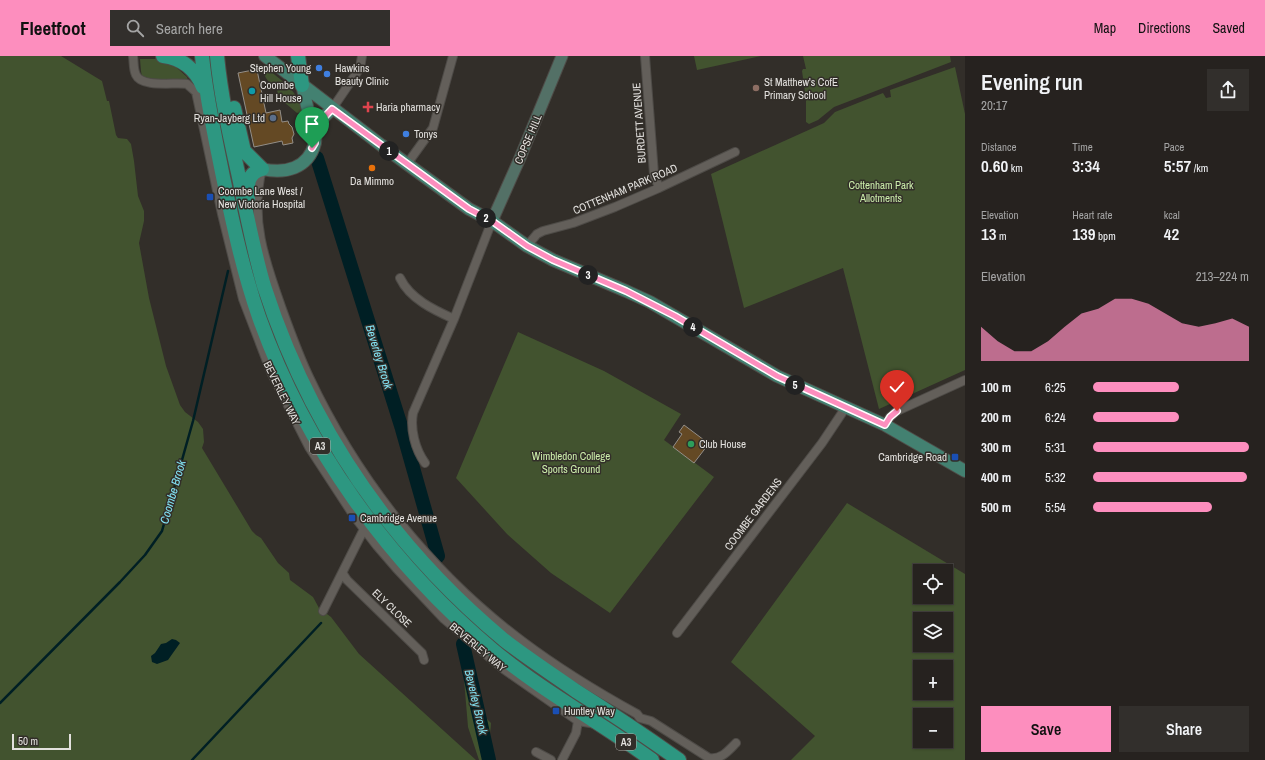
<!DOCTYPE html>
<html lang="en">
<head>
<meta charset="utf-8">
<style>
  body { margin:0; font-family:"Archivo Narrow",sans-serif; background:#322f2c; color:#f1f3f6; height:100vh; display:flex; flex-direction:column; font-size:15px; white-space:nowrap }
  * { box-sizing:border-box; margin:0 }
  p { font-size:13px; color:#a4a4a4 }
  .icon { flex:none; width:22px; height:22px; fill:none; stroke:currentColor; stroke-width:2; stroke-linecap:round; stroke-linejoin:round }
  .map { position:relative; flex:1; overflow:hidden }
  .panel { display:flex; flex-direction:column; background:#26221f; width:300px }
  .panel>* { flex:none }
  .buttons { position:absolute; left:913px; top:508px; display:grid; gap:8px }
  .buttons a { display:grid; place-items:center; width:40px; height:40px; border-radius:0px; background:#26221f; box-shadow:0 1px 3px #0004,0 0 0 1px #423f3d; font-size:20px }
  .scale { position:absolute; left:12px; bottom:10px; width:59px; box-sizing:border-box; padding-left:4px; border:2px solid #e3e1de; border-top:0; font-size:11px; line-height:14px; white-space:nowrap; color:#e3e1de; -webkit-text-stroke:3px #322e29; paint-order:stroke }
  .pin { position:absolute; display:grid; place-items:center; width:34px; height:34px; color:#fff; margin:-41px -17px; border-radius:50% 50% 50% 0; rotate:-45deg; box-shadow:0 0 4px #0007 }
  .pin .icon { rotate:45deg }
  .km { position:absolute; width:20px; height:20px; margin:-10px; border-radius:50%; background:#222; color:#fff; font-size:11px; line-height:20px; text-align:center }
  .round { display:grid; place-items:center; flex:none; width:42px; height:42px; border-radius:0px; background:#322f2c }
  .head { display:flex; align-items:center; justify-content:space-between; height:68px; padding:0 16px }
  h1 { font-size:22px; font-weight:600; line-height:30px }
  .stats { display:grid; grid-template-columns:repeat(3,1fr); gap:6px; height:68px; padding:4px 16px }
  .stats div { display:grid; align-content:center }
  .stats b { font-size:17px; font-weight:600 }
  .stats small { font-size:11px; font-weight:400 }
  .stats p { font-size:11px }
  .chart { height:112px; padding:8px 16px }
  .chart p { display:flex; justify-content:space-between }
  .chart svg { width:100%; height:72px; margin-top:4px; fill:#fd8ebe; opacity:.7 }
  .action { display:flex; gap:8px; margin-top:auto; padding:8px 16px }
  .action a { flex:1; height:46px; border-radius:0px; background:#fd8ebe; color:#111; font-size:16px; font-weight:600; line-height:46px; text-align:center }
  .action a+a { background:#322f2c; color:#f1f3f6 }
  ul { padding:0 16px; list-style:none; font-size:13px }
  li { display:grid; grid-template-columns:64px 48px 1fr; align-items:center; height:30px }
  li i { height:10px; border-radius:5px; background:#fd8ebe }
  header { display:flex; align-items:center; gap:24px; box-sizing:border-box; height:56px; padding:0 20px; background:#fd8ebe; color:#111 }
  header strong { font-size:19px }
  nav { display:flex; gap:22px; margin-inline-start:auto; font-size:14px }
  .search { width:280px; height:36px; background:#322f2c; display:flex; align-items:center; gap:10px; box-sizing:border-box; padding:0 14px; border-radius:0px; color:#a4a4a4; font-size:15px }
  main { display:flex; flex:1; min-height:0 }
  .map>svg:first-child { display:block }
</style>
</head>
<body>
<header>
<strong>Fleetfoot</strong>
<div class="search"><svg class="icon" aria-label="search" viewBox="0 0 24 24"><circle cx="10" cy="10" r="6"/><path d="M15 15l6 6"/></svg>Search here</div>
<nav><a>Map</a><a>Directions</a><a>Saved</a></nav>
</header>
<main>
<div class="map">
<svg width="965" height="704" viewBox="0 0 965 704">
  <rect width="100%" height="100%" fill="#322e29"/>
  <path fill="#42532f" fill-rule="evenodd" d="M0,0H61L102,25L107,45H109L116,79L118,82L127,83L131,88L134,105L138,140L144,155V165L139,187L149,242L166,310L180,349L185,356L198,366L203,373L204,386L202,392L252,475L256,479L261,482L278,507L289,517L290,524L313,541L319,552L331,561L359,598L476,704H0Z
    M694,0H761L697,14Z
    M803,0H950L951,6L834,51L818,64L809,68L806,66V43L802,15L803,13H806Z
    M140,3H161L177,9V12L187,21L188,24L151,23L142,21L141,15Z
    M264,10C279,23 300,35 302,56L297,57L278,41L277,33C269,26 262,21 264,10Z
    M955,11L965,58V314L879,353L843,212L744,252L711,118L824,67L835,56L883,37L886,42L891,41L890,34Z
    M518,276L604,315L681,358L664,384L714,421L610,557L551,517L507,478L456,422Z
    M847,447L965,518V704H791L815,680L731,606ZM920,515H946V541H920ZM920,563H946V589H920ZM920,611H946V637H920ZM920,659H946V685H920Z
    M461,588L466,592L481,657L491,667C491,676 487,687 490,695C491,698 494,701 496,704H479L468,671Z"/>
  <path fill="#001f24" d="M172,583L176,584L180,587L168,604L157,608L152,606L151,600L155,597L161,588L166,587Z"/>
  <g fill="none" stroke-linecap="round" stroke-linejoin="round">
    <path stroke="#001f24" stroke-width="2.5" d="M0,647L120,526L145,499L162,475L193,365L228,215
      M192,704L321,567"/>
    <path stroke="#001f24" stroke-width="14" d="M317,102L402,373L438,500
      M463,588L489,704"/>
  </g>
  <path fill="#644924" stroke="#938e88" d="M253,14V15L257,14L266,57L280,54L282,66L288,65L289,68L292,71L294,78L292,82L293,87L283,89L282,85L254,91L238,17Z
    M684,369L708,387L707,390L694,407L673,391L682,378L679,376Z"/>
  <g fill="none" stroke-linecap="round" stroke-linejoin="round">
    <g stroke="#4e4b47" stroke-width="10">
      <path id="street" d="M133,0C134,6 133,13 136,19C142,32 175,26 187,28L196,36L222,158L243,243L271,316L309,391L354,460L377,490L396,512L444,563L502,612L555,649L578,665L596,668
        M645,0L654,118L659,132
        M332,53L360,12L362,0
        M407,108L433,72L453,0
        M262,113C249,164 266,208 283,256C291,278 299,300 309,321C357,423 431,517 522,585C558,612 597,636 637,658L640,662L651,665L709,702C721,704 728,695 736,687
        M527,190L537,178L543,175L573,167L615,151L659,132L735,96
        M400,222C410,243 434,254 454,263
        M885,369L890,361L897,355L965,324
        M425,407C415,393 410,373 413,357L454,263L492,165
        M343,518L347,524L422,597L424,604
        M323,555L364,473
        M677,577L822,387L846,351
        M536,696L551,704
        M562,704L576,677L578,665"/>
    </g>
    <g stroke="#4e4b47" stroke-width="13">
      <path id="secondary" d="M492,165L520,102L562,0"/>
    </g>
    <g stroke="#4e4b47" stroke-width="14">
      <path id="primary" d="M265,0L381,89L469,153L492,165L527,190L553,204L626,235L650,246L777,320L885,369L965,415
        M302,29L311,67L315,75
        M262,113C285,118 308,113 315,87C316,81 314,75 317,69C321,63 327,58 332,53"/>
    </g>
    <g stroke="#4e4b47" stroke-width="16">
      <path id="highway" d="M163,0C182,2 196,14 203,31
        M202,0C206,41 215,81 223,121C233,168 243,215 259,261C305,390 388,506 493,594C542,635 600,666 652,704
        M217,0C221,42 231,85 240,126C247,161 254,196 264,230C310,372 389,488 504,584C527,602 552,618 576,635C611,657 645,680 679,704
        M298,0L302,29
        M234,52L244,95L262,113
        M248,143C247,129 247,117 262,113"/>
    </g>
    <use href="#street" stroke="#635f5a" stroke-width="8"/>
    <use href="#secondary" stroke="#537066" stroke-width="11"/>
    <use href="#primary" stroke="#438171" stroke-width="12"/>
    <use href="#highway" stroke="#2d9781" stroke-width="14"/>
  </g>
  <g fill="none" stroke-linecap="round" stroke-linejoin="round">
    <g stroke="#fff" stroke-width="8">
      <path id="route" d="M312,92L315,87L316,70L332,53L469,153L492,165L527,190L553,204L626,235L675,260L777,320L885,369L890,361L897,355"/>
    </g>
    <use href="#route" stroke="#fd8ebe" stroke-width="5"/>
  </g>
  <g fill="#3f7fe0" stroke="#322e29" stroke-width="1.5">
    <circle cx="319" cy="12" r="4"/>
    <circle cx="327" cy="18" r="4"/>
    <circle cx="406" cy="78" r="4"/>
  </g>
  <circle fill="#8d6e63" stroke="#322e29" stroke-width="1.5" cx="756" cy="32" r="4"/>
  <circle fill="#0f9aa8" stroke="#322e29" stroke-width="1.5" cx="252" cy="35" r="4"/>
  <path fill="#e0444e" stroke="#322e29" stroke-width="1.5" d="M366 45h4v4h4v4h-4v4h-4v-4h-4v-4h4z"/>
  <circle fill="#5c6f8a" stroke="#322e29" stroke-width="1.5" cx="273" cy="62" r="4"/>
  <circle fill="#e8710a" stroke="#322e29" stroke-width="1.5" cx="372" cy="112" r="4"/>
  <g fill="#1a4fb4" stroke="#322e29" stroke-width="1.5">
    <rect x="206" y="137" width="8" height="8" rx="2"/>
    <rect x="951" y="397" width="8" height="8" rx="2"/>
    <rect x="348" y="458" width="8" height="8" rx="2"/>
    <rect x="552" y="651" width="8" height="8" rx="2"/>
  </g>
  <circle fill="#2e9e5b" stroke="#322e29" stroke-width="1.5" cx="691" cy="388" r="4"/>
  <g text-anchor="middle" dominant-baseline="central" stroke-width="3" stroke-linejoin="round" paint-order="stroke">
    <g fill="#322e29" stroke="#aeaba8" stroke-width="1">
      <rect x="310" y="382" width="20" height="16" rx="3"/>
      <rect x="616" y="678" width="20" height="16" rx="3"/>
    </g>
    <g font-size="10" font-weight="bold" fill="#e3e1de">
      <text x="320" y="390">A3</text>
      <text x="626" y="686">A3</text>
    </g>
    <g font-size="11" fill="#e3e1de" stroke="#322e29" text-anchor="start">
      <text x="311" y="12" text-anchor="end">Stephen Young</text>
      <text x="335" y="12">Hawkins<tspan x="335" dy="13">Beauty Clinic</tspan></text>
      <text x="764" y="26">St Matthew's CofE<tspan x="764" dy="13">Primary School</tspan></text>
      <text x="260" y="29">Coombe<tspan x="260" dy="13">Hill House</tspan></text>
      <text x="376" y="51">Haria pharmacy</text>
      <text x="265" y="62" text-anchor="end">Ryan-Jayberg Ltd</text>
      <text x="414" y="78">Tonys</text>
      <text x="372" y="125" text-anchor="middle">Da Mimmo</text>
      <text x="218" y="135">Coombe Lane West /<tspan x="218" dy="13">New Victoria Hospital</tspan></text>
      <text x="699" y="388">Club House</text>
      <text x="947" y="401" text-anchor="end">Cambridge Road</text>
      <text x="360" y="462">Cambridge Avenue</text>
      <text x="564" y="655">Huntley Way</text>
    </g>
    <g font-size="11" fill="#e3e1de" stroke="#322e29">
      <text transform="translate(639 67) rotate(-94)">BURDETT AVENUE</text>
      <text transform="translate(528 83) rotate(-67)">COPSE HILL</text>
      <text transform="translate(625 133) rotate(-23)">COTTENHAM PARK ROAD</text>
      <text transform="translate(282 337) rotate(64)">BEVERLEY WAY</text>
      <text transform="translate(753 458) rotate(-53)">COOMBE GARDENS</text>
      <text transform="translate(392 552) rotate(44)">ELY CLOSE</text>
      <text transform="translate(478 591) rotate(40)">BEVERLEY WAY</text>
    </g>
    <g font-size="11" fill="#cceeab" stroke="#322e29">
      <text x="881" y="129">Cottenham Park<tspan x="881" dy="13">Allotments</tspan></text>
      <text x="571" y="400">Wimbledon College<tspan x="571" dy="13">Sports Ground</tspan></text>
    </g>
    <g font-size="12" font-style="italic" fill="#83e4f5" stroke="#322e29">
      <text transform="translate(379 301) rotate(73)">Beverley Brook</text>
      <text transform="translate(173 436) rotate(-74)">Coombe Brook</text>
      <text transform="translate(476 646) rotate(77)">Beverley Brook</text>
    </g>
  </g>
</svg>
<div class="buttons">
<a><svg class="icon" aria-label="locate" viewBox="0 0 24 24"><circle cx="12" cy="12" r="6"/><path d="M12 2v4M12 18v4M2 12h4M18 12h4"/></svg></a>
<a><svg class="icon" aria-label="layers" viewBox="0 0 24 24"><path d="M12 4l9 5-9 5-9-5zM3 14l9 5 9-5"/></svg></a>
<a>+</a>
<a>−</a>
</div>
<div class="scale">50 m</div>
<div class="pin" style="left:312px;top:92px;background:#1e9e55"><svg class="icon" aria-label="arrive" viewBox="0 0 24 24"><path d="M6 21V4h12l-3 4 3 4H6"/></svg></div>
<div class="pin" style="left:897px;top:355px;background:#d93025"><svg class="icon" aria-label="check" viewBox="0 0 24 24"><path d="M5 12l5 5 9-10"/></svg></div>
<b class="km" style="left:389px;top:95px">1</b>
<b class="km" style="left:486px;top:162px">2</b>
<b class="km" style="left:588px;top:219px">3</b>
<b class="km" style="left:693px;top:271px">4</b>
<b class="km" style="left:795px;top:329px">5</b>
</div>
<section class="panel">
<div class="head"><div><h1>Evening run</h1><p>20:17</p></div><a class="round"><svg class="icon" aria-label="share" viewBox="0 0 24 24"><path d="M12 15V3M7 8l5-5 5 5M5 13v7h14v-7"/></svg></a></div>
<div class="stats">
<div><p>Distance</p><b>0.60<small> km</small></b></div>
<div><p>Time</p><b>3:34</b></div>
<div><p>Pace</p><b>5:57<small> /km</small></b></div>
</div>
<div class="stats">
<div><p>Elevation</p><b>13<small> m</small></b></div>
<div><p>Heart rate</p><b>139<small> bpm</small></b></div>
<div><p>kcal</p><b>42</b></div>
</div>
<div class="chart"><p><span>Elevation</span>213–224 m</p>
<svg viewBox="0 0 160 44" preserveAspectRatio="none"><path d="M0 44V23L10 32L20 38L30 38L40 32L50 23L60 15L70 12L80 6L90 6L100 9L110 15L120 21L130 23L140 21L150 18L160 23V44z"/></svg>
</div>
<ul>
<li><b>100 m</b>6:25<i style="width:55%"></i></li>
<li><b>200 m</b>6:24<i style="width:55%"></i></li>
<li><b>300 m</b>5:31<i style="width:100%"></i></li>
<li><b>400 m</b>5:32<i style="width:99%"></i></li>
<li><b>500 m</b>5:54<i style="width:76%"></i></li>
</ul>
<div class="action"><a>Save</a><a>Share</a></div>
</section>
</main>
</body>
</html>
